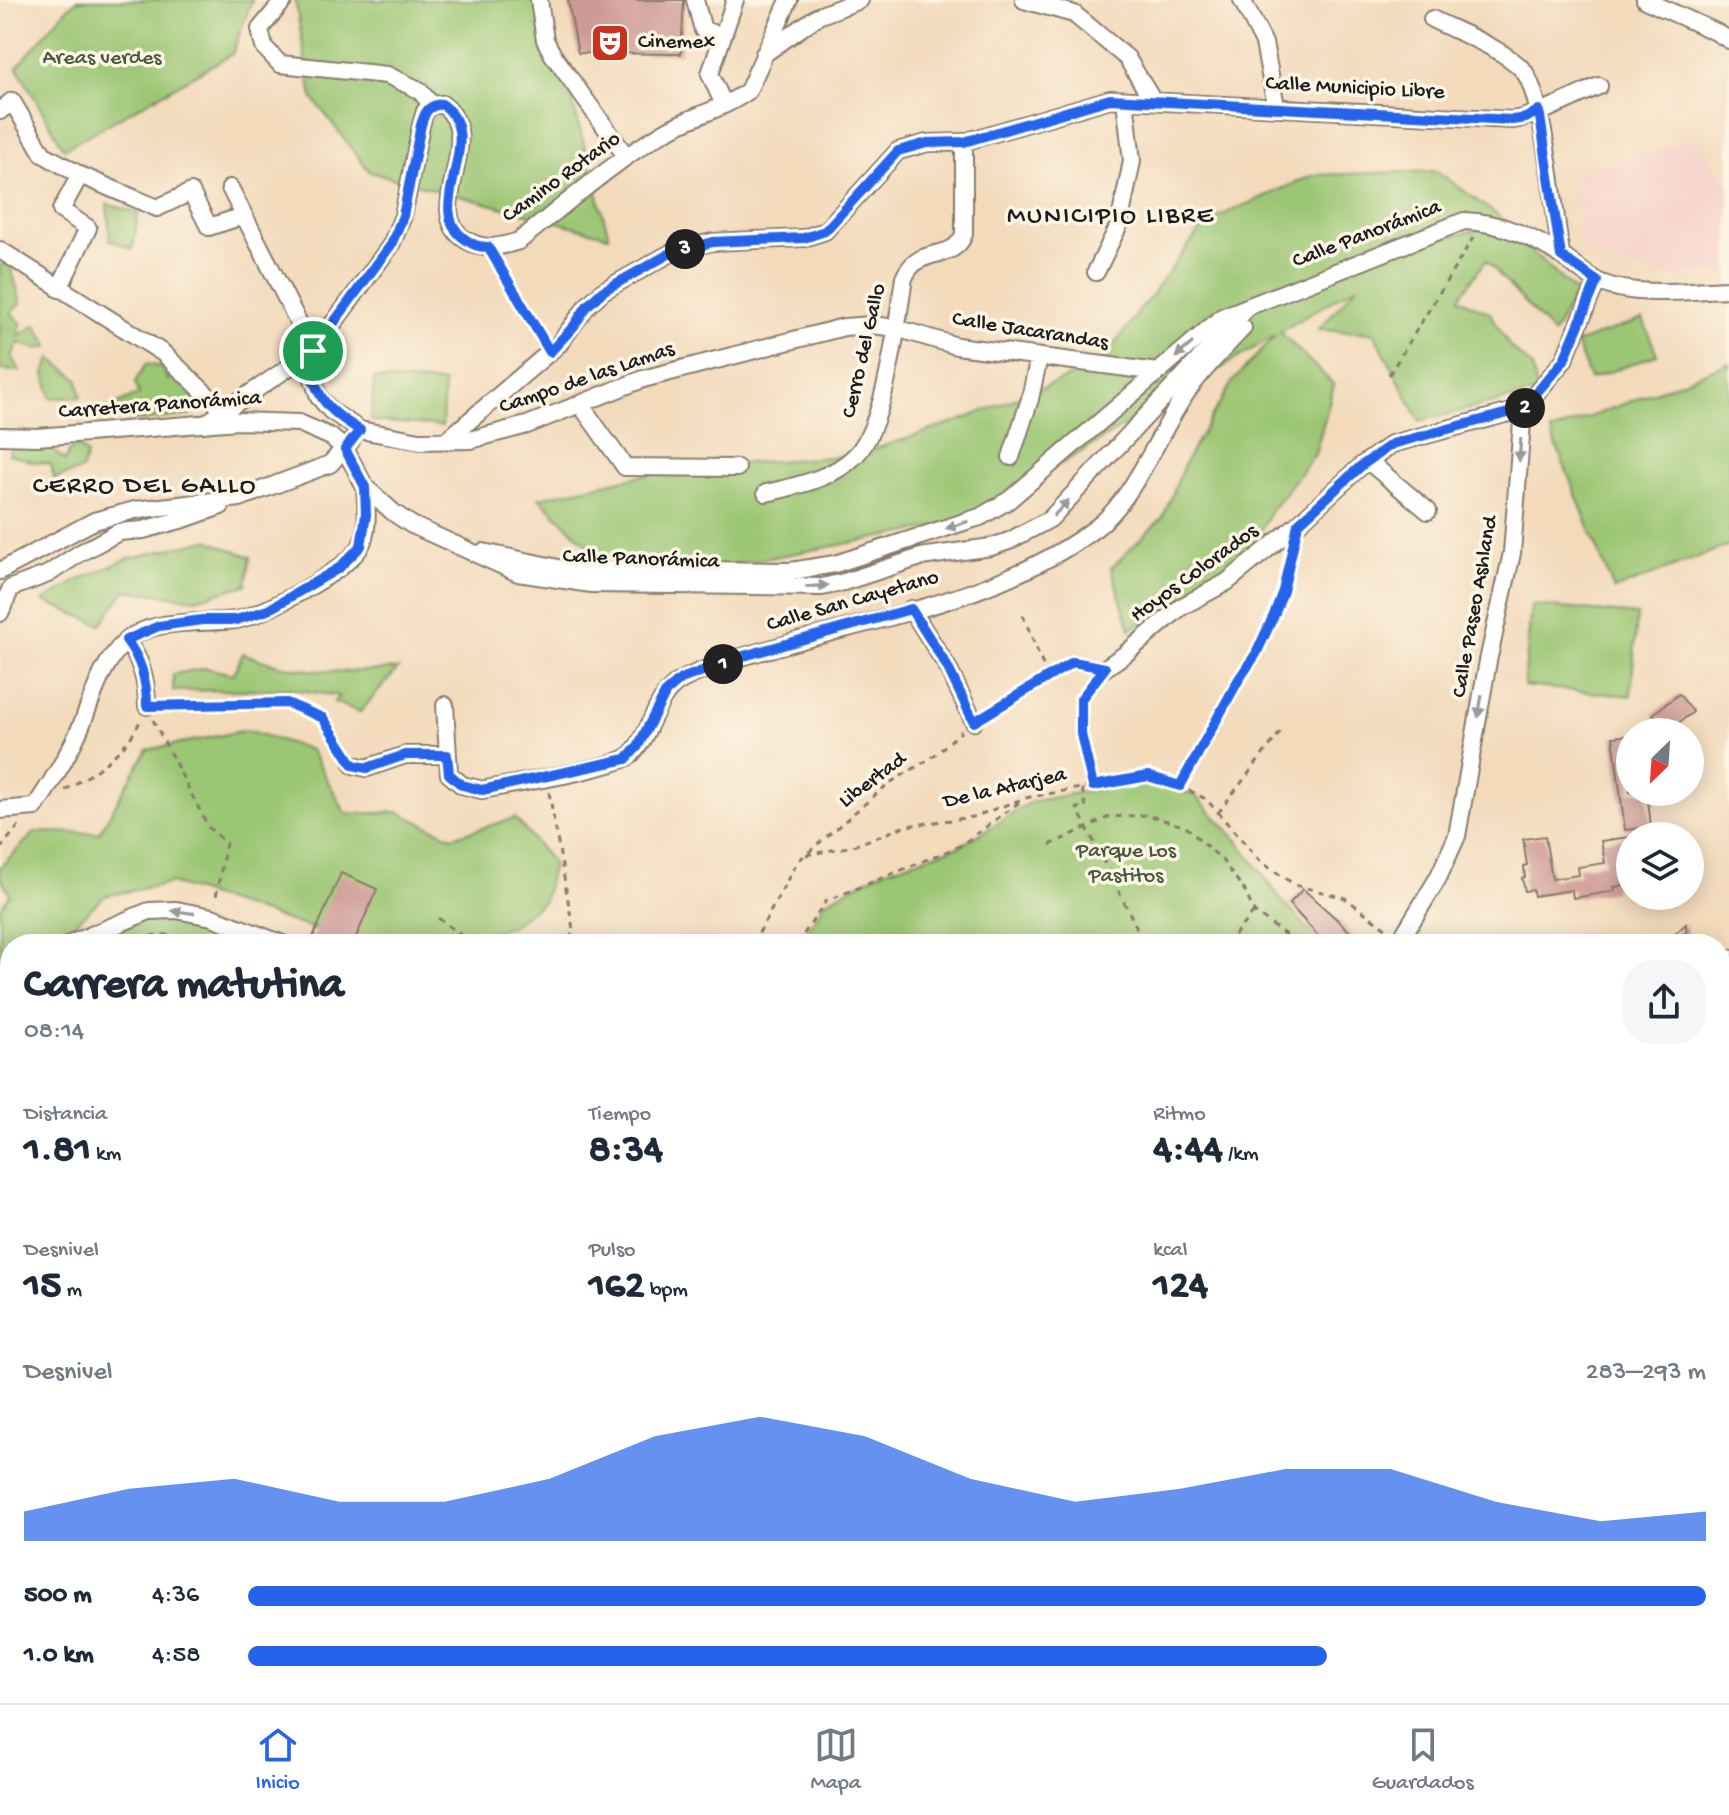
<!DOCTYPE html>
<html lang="es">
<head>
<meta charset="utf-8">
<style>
  body { margin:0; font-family:"Gochi Hand",sans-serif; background:#f6f6f7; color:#1f2937; height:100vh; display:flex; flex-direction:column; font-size:30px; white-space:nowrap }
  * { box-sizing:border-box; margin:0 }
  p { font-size:26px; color:#747a83 }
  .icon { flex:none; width:44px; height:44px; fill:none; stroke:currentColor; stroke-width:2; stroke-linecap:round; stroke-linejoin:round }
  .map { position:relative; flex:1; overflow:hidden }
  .details { position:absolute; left:0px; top:934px; width:1730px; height:770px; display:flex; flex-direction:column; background:#fff; border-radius:32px 32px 0 0; box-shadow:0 4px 20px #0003 }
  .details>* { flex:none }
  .needle { width:52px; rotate:205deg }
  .fabs { position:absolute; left:1616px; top:718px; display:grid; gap:16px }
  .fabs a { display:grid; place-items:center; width:88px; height:88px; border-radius:50%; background:#fff; box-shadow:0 4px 20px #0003; font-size:40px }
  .pin { position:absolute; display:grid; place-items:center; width:68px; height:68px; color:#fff; margin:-34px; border:4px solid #fff; border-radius:50%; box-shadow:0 2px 8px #0007 }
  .km { position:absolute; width:40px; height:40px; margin:-20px; border-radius:50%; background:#222; color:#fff; font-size:22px; line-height:40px; text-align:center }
  .round { display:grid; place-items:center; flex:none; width:84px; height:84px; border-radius:32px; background:#f6f6f7 }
  .head { display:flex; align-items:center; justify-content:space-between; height:136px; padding:0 24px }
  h1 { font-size:44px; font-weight:800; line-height:60px }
  .figures { display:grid; grid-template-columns:repeat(3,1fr); gap:12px; height:136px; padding:8px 24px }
  .figures div { display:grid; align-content:center }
  .figures b { font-size:40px; font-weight:800 }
  .figures small { font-size:22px; font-weight:400 }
  .figures p { font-size:22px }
  .chart { height:224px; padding:16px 24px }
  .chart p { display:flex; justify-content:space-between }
  .chart svg { width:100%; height:144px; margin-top:8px; fill:#2563eb; opacity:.7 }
  ul { padding:0 24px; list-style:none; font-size:26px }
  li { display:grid; grid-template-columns:128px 96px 1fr; align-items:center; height:60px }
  li i { height:20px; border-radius:10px; background:#2563eb }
  .menu { display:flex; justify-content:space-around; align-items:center; height:112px; border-top:2px solid #e0e1e3; background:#fff; font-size:22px; color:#747a83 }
  .menu a { display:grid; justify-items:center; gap:4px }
  .menu .active { color:#2563eb }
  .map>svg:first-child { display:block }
</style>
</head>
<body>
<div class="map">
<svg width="1729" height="1703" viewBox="0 0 1729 1703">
  <rect width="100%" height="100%" fill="#fcf5e5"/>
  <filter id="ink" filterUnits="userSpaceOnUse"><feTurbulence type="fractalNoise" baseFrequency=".0125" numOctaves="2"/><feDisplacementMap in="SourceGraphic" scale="16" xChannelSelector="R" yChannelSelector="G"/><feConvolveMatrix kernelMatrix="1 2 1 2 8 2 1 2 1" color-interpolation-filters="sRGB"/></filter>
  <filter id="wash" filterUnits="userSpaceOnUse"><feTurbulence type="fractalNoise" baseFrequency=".006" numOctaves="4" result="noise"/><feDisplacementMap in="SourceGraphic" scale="32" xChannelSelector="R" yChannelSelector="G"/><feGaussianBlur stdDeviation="1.8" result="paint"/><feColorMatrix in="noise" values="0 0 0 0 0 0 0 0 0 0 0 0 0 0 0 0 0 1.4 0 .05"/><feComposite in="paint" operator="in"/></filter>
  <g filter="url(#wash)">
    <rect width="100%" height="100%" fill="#f3dabb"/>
    <path fill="#f7d0c9" d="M1694,139L1729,184V271L1669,277L1585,254L1571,175Z"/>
    <path fill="#9bc673" stroke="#5c7148" stroke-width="2" fill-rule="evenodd" d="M77,0H252L232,54L64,149L17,67L64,12Z
      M295,0H545L609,236L370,172L312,97Z
      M1437,171L1527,237L1513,234L1576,293L1553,334L1486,260L1459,298L1490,313L1510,347L1532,367L1538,392L1420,421L1374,333L1318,330L1358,285L1280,332L1334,385L1315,454L1270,512L1240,571L1130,629L1111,568L1163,517L1186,460L1233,381L1276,335L964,522L627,584L539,498L677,468L857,455L962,420L1099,365L1206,222L1313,175ZM1464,221L1488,228L1437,239Z
      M107,204L138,213L133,249L110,240Z
      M10,263L21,303L11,313L21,323L18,336L36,325L49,346L36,349L18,343L12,356L20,371L0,370V265Z
      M1643,319L1657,355L1590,379L1576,343Z
      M51,358L78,379L81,397L51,398L45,373Z
      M1729,363V545L1614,590L1551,432Z
      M146,364L162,367L168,380L174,371L195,390L190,415L139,421L98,413L139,394L135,382Z
      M374,379L444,383L442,426L371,421Z
      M34,441L45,442L65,461L69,452L78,445L87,455L82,470L54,479L51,464L34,462L9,454L12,442L29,446Z
      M207,540L251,557L246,585L196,599L125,590L101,625L43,601L79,580L129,558Z
      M1531,605L1637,615L1631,696L1524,686Z
      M243,653C292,675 346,673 398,669L360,712L334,702L339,696L291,689L173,691V674L206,668L233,674Z
      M247,730L311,750L346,814L398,812L452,837L515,818L553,863L544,901L511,926L444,944H361L171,883L105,896L66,931L41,944H10V961L0,966V908L10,894L0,876V867L35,832L99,833L147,750Z
      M1151,783L1195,795L1239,842L1283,902L1321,944H799L826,901L883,871L960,846L1031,802L1116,785Z
      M148,918C195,920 226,927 270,944H85Z
      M621,1694H727L714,1703H607Z"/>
    <path fill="#7cab65" stroke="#4c6440" stroke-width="2" d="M305,1694H412L418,1703H309Z"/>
    <g id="blocks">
      <path fill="#cf9a95" d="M568,0H684L681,54L578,53Z
        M1679,694L1693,712L1666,732L1653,714Z
        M1630,735V792H1647L1651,827L1625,830L1613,737Z
        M1545,836L1552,879L1579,875L1578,867L1605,863L1601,841L1629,837L1630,884L1614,887L1615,891L1573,898L1572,890L1534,896L1533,890L1525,891L1522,878L1525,877L1524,866L1527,865L1523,839Z
        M341,873L377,889L353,944H310Z
        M1303,889L1341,923L1362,944H1327L1322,940L1289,904Z
        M1686,924L1687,944H1664Z
        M0,1200L10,1205V1356L0,1351Z
        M1729,1314V1416L1720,1406V1320Z
        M1729,1422V1458L1720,1453L1729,1445L1720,1436V1429Z
        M420,1694H437L426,1702Z
        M513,1694H560L546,1703H519Z"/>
    </g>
  </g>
  <g filter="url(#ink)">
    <use href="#blocks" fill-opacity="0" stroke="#887b6c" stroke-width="2"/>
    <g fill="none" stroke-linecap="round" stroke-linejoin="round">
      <g stroke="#887b6c" stroke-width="20">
        <path id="minor" d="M284,0L260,29L264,47L280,64L387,75L419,90L432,105L442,104C490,138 419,211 466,240C485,251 499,247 519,241C566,204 612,163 664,132C691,116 722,110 748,91L789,0
          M539,0L545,40L553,55L626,156
          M695,0L703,30L722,36
          M1024,0L1074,14L1127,58L1153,101
          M1242,0L1264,43L1276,106
          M1645,0L1716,32L1729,40
          M1432,19C1458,32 1504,49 1523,70C1544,95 1555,218 1561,256
          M764,54L818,16L860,0
          M724,105L710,74L735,0
          M0,111L12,101L43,154L80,175L157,208L191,192L209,227L243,216
          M230,188L313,351
          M0,250L163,353L224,411
          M1096,272L1119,225L1132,161L1125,100
          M59,289L88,228L61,210L80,175
          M306,357L319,397L331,411L360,430L420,441L470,440L527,425L643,379L844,327L872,325L896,328L957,346L1158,372
          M580,404L625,467L737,468
          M205,424L313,351L391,245L403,216L421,125L425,111L432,105
          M0,436L37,437L238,421L299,423L331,437L345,449L365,487L394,513L412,525L518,573L591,584L822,587L844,582L921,557L991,547L1009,541L1050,519L1248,307
          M447,440L559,344L587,306L603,291L669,254L689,247L713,242L804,238L825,231L898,151L927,143L964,142L1110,99L1512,120C1535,117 1576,96 1599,86
          M1011,457L1030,399L1039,357
          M1368,461L1428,511
          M766,493C796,486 833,479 856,455C886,424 897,322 904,278C919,243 953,264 964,234V142
          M483,552L563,569L791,571L835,564L964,522L980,517L1009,500L1222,317L1464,221C1502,222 1535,238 1566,259C1577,267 1589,278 1601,283C1640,298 1688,290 1729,289
          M0,571L94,521L135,510L240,498L330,464L351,441
          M911,609L947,666L974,722
          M0,613L11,588L48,574L80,553L119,532L143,530L184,519L221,506
          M126,640C141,659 147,683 147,706
          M1105,668L1124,655L1181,607L1227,582L1298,524L1361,466L1392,444L1523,409
          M445,705L449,774L462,785L482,790C507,785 615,768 629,756C653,735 653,694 684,679C716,663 752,654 787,644C892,615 1008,595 1097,527C1134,499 1159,432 1187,392C1203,369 1224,348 1243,328
          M353,765L367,768L405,755H447
          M0,810L35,807C51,783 66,759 78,733C92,702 99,666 125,642C152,617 203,624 236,620C264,615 346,571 360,547C370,531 366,504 365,487
          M70,944L149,911L176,910L212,917L283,944
          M1398,944L1438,878L1457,836L1488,661L1512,553L1523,409L1564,360L1597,281
          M1720,1001L1729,1002
          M1720,1017L1729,1019
          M0,1063L10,1034
          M1720,1063L1729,1059
          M1720,1098L1729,1094
          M1720,1188L1729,1203
          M1720,1470L1729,1476
          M1720,1549L1729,1540
          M0,1569L10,1571
          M1720,1677L1729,1690
          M278,1694L283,1703
          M1568,1694V1703
          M1621,1694L1624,1703
          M578,1703L592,1694
          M1501,1703L1514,1694"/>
      </g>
      <g stroke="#887b6c" stroke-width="26">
        <path id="major" d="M1720,966L1729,961
          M0,1482L10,1466"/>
      </g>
      <path stroke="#887b6c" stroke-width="3" stroke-dasharray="6 6" stroke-linecap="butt" d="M496,261L541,337
        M1389,375L1473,238
        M1023,615L1048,678
        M162,706L287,703L323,718L345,752
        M988,713L1073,662L1090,665
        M153,720L209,828L226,843L215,902
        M1093,786L1081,734V699L1095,681
        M1180,786L1239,679L1256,654L1283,591L1291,553
        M1082,789L1086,807L1077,808L1145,944
        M65,790C93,774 127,751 140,721
        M549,792L573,929L569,944
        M1218,813L1282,730
        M1050,845L1109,817L1148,815L1186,827L1222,860L1245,891L1254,912L1298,944
        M0,849L21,823
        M806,855L853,846L906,826L973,817L1025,798L1148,776L1180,786L1206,799L1261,862L1295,885L1345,898L1387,929
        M438,918L473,944
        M128,944C152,931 177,933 201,944
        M753,944L797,862L888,784L931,758L962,731
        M797,944L826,901L960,846L1021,801
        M1226,944L1254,912
        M0,1105L10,1094
        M0,1644L10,1635
        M0,1671L10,1685
        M0,1688L8,1682
        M16,1694L21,1702L36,1703
        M95,1694L112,1703
        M402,1694L408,1703
        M835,1694L850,1703
        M1069,1694L1070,1703
        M199,1703L207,1694
        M470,1703L483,1694
        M729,1703L742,1694"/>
      <use href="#minor" stroke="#fff" stroke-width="16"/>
      <use href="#major" stroke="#fff" stroke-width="22"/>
    </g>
    <defs><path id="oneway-solid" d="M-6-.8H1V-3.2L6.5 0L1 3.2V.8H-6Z" transform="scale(2)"/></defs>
    <g fill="#999">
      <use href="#oneway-solid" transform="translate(1184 350) rotate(139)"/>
      <use href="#oneway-solid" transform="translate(1520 450) rotate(94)"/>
      <use href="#oneway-solid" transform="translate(1061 508) rotate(-47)"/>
      <use href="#oneway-solid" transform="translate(957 525) rotate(162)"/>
      <use href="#oneway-solid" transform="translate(817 586) rotate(-4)"/>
      <use href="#oneway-solid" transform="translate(1480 706) rotate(100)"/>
      <use href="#oneway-solid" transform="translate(183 912) rotate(-172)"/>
    </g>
  </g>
  <g fill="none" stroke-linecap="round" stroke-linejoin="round" filter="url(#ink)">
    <g stroke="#fff" stroke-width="16">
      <path id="route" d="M1110,99L1512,120L1526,118L1539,110L1561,256L1597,281L1564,360L1523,409L1392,444L1361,466L1298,524L1283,591L1274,615L1256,654L1239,679L1180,786L1148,776L1093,786L1081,734V699L1105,668L1073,662L974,722L947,666L911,609L740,657L681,679L666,692L638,746L626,759L482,790L462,785L449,774L447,755H405L367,768L353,765L323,718L287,703L147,706C147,683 141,659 126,640L159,626L202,620H236L268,610L339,568L361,546L366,515L365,487L345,449L360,430C323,408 318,397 306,357L329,329L391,245L403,216L421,125C425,112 427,106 442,104C490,138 420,208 465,239C473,245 478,247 488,247L550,352L574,326L587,306L603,291L669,254L713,242L804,238L825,231L898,151L927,143L964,142Z"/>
    </g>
    <use href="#route" stroke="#2563eb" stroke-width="10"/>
  </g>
  <defs>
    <g id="theatre-square" transform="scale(2)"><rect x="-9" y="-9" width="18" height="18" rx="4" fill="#c8321e" stroke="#fcf5e5"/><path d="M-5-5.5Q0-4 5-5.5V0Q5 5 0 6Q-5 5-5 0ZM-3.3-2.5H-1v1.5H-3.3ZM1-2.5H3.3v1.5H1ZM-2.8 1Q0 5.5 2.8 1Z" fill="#fff"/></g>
  </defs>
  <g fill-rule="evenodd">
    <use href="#theatre-square" x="610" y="43"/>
  </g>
  <g text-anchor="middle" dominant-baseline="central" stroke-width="7" stroke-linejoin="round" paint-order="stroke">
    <g font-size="22" fill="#1c1c1c" stroke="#fcf5e5" text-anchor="start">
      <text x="638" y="43">Cinemex</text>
    </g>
    <g font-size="22" fill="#48583a" stroke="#fcf5e5">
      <text x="102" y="59">Areas verdes</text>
      <text x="1126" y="852">Parque Los<tspan x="1126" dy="25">Pastitos</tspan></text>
    </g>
    <g font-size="22" fill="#1c1c1c" stroke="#fcf5e5">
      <text transform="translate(1355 89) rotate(3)">Calle Municipio Libre</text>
      <text transform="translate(562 178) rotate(-36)">Camino Rotario</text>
      <text transform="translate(1367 235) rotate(-21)">Calle Panorámica</text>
      <text transform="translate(1030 332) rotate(9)">Calle Jacarandas</text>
      <text transform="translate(865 351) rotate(-77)">Cerro del Gallo</text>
      <text transform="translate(587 379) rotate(-19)">Campo de las Lamas</text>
      <text transform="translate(160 406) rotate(-4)">Carretera Panorámica</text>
      <text transform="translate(641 560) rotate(2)">Calle Panorámica</text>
      <text transform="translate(1195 574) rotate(-36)">Hoyos Colorados</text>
      <text transform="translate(853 602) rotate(-16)">Calle San Cayetano</text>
      <text transform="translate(1476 607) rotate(-80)">Calle Paseo Ashland</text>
      <text transform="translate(873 781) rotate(-37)">Libertad</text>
      <text transform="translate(1005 789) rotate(-13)">De la Atarjea</text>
    </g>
    <g font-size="26" letter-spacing="2" fill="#1c1c1c" stroke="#fcf5e5">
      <text x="1111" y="217">MUNICIPIO LIBRE</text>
      <text x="145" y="487">CERRO DEL GALLO</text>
    </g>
  </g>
</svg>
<div class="fabs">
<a><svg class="needle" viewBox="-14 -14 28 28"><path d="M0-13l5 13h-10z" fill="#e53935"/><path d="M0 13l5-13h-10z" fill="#747a83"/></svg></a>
<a><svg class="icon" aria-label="layers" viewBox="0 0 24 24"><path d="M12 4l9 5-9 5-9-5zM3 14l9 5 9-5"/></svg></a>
</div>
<div class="pin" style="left:313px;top:351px;background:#1e9e55"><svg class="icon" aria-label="arrive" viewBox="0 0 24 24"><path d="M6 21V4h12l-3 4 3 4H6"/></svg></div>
<b class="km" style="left:723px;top:664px">1</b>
<b class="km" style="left:1525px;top:408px">2</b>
<b class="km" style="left:685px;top:249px">3</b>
<section class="details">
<div class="head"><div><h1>Carrera matutina</h1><p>08:14</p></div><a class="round"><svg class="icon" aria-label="share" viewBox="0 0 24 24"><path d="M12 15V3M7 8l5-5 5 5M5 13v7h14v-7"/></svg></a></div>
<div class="figures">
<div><p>Distancia</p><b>1.81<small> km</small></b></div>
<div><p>Tiempo</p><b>8:34</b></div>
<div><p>Ritmo</p><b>4:44<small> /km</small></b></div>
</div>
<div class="figures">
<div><p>Desnivel</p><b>15<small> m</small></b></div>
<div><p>Pulso</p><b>162<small> bpm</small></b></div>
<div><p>kcal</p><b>124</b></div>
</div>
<div class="chart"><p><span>Desnivel</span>283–293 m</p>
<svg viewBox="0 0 160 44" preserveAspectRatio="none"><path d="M0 44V35L10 28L20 25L30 32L40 32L50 25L60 12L70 6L80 12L90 25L100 32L110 28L120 22L130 22L140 32L150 38L160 35V44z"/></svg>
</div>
<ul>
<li><b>500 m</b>4:36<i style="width:100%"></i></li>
<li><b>1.0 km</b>4:58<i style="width:74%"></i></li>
</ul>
</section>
</div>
<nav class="menu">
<a class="active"><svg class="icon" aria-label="home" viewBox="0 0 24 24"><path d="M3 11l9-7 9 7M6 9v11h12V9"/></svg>Inicio</a>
<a><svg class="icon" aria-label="map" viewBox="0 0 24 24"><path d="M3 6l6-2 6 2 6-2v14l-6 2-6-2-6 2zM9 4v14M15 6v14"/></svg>Mapa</a>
<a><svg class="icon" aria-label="saved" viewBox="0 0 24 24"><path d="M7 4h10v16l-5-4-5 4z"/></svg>Guardados</a>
</nav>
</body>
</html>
